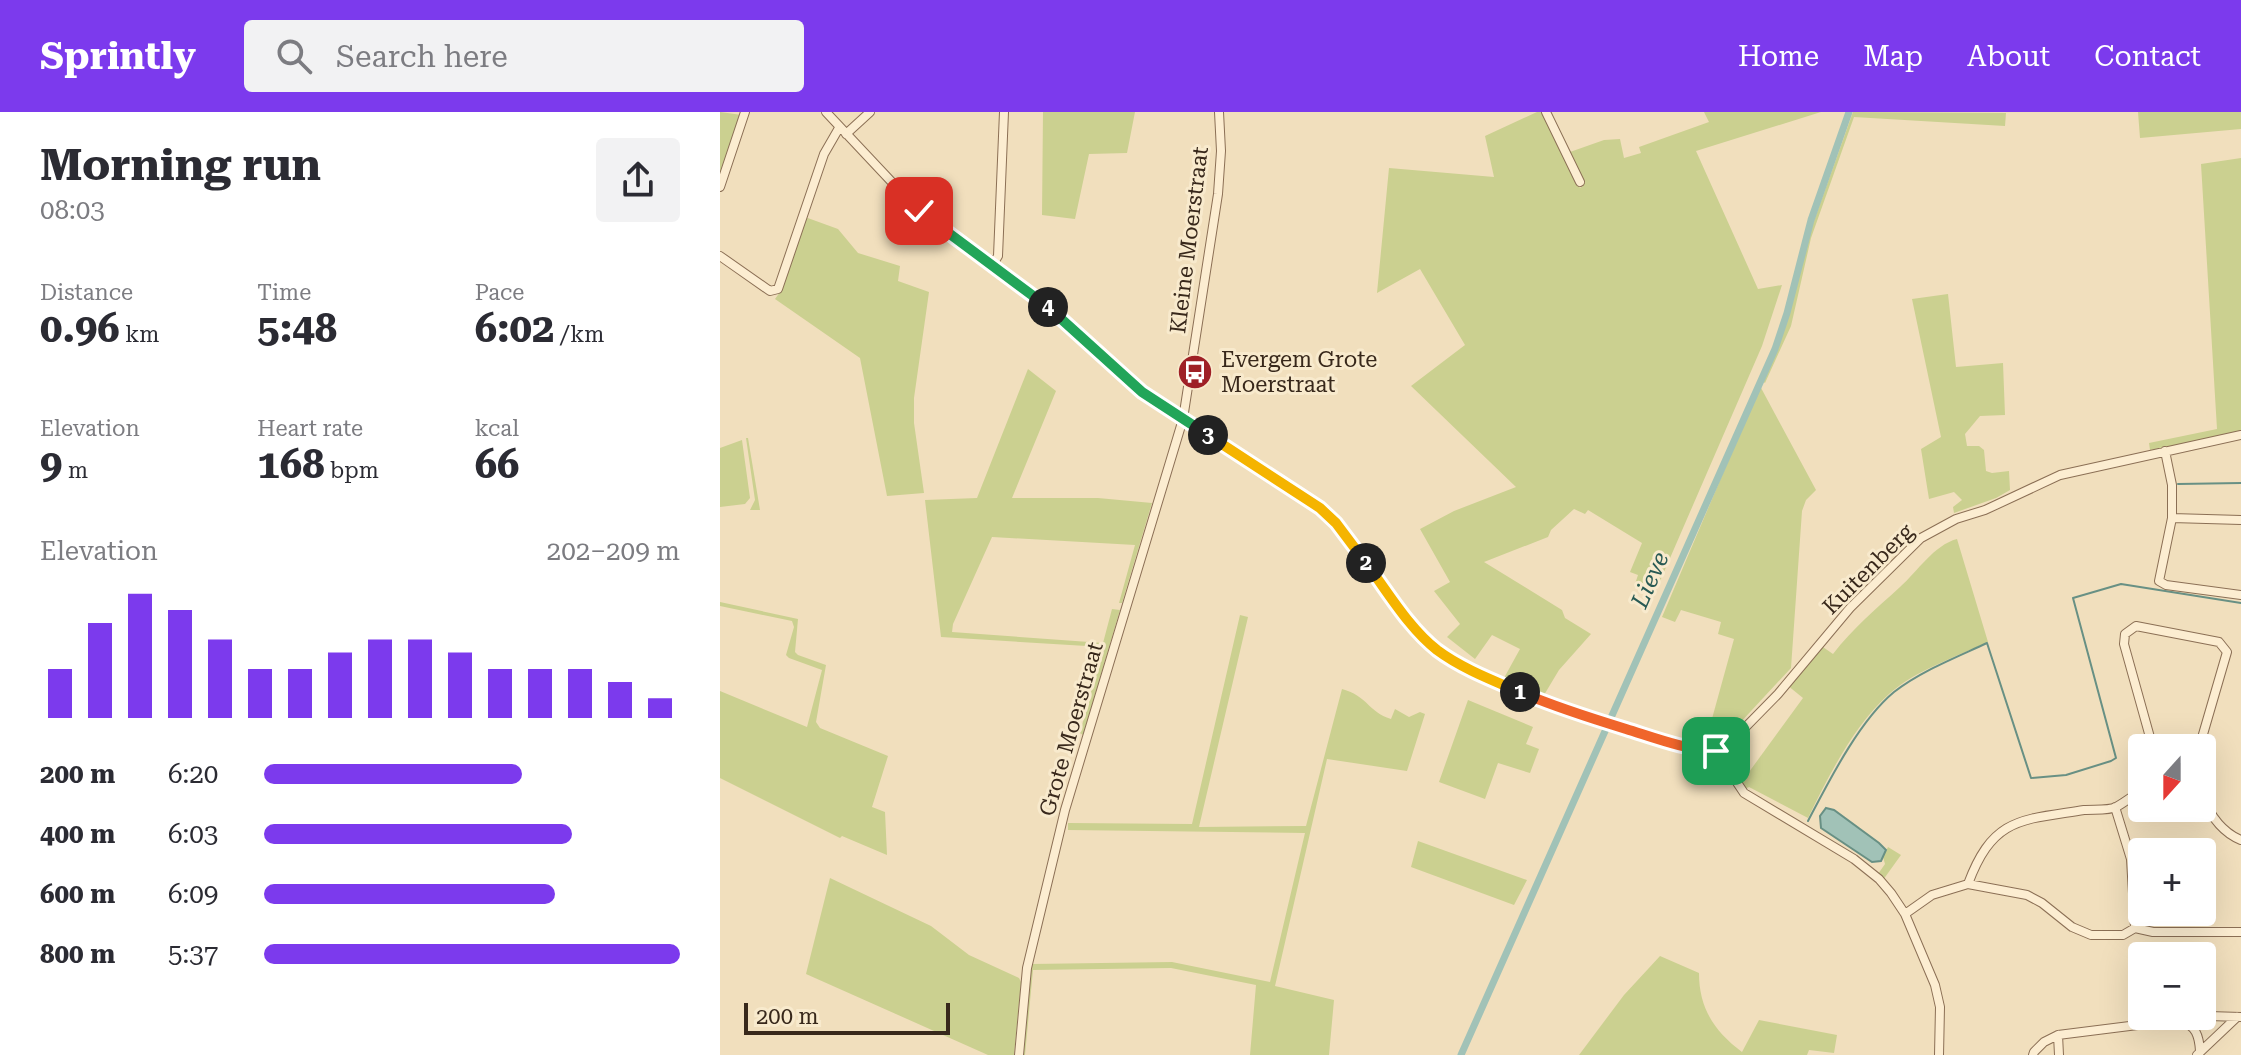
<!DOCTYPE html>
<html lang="en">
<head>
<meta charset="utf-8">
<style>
  body { margin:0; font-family:"Roboto Serif",serif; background:#f2f2f3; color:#2b2b33; height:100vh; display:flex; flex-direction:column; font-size:30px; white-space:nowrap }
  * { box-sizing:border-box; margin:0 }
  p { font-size:26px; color:#7c7c81 }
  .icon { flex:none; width:44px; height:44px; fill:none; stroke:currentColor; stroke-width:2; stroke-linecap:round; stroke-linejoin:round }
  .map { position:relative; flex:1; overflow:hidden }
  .sheet { display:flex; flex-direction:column; background:#fff; width:720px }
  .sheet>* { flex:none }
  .needle { width:52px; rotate:201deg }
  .controls { position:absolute; left:1408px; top:622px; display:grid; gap:16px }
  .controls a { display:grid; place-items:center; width:88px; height:88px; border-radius:8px; background:#fff; box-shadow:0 8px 32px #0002; font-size:40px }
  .scale { position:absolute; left:24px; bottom:20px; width:206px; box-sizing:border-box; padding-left:8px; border:4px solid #38281b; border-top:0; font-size:22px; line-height:28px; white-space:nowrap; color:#38281b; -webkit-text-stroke:6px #f8eacd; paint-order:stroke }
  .pin { position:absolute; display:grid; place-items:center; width:68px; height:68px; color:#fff; margin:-34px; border-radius:16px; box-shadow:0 4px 12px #0006 }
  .km { position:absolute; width:40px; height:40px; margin:-20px; border-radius:50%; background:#222; color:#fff; font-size:22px; line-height:40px; text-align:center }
  .round { display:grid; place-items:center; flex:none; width:84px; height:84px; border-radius:8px; background:#f2f2f3 }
  .headline { display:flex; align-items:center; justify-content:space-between; height:136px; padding:0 40px }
  h1 { font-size:44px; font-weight:700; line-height:60px }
  .stats { display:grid; grid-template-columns:repeat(3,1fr); gap:12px; height:136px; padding:8px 40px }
  .stats div { display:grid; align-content:center }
  .stats b { font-size:40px; font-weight:700 }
  .stats small { font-size:22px; font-weight:400 }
  .stats p { font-size:22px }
  .chart { height:224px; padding:16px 40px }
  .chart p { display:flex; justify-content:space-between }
  .chart svg { width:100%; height:144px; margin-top:8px; stroke:#7c3aed; stroke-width:6 }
  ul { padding:0 40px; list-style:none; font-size:26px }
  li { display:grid; grid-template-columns:128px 96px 1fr; align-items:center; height:60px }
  li i { height:20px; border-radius:10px; background:#7c3aed }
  header { display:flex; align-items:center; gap:48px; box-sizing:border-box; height:112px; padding:0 40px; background:#7c3aed; color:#fff }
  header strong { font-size:38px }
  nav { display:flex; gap:44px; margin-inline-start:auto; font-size:28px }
  .search { width:560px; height:72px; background:#f2f2f3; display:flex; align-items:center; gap:20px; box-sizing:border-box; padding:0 28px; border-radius:8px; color:#7c7c81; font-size:30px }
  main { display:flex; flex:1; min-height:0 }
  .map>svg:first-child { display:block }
</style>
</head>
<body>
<header>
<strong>Sprintly</strong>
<div class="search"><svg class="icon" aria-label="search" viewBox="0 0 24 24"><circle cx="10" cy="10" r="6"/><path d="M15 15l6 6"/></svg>Search here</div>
<nav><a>Home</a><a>Map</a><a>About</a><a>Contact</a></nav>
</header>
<main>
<section class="sheet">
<div class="headline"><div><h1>Morning run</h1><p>08:03</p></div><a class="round"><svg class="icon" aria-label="share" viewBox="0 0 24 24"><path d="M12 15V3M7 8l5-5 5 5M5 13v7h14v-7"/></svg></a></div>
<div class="stats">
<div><p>Distance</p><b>0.96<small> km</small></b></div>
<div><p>Time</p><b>5:48</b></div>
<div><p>Pace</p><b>6:02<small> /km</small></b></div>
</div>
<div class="stats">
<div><p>Elevation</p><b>9<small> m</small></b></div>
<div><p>Heart rate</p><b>168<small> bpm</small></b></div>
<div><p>kcal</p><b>66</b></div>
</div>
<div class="chart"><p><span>Elevation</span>202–209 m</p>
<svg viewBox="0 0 160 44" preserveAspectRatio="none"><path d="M5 44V29M15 44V15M25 44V6M35 44V11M45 44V20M55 44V29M65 44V29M75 44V24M85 44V20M95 44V20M105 44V24M115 44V29M125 44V29M135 44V29M145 44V33M155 44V38"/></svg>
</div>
<ul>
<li><b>200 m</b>6:20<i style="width:62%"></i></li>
<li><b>400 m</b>6:03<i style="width:74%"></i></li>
<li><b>600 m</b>6:09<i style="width:70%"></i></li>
<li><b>800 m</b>5:37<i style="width:100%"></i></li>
</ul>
</section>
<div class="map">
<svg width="1521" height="943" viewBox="0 0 1521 943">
  <rect width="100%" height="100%" fill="#f1dfbd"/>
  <path fill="#cbd090" d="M0,0L22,3L0,67Z
    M323,0H415L407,41L369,42L355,107L322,103Z
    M817,0H824L860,76L863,74L850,40L884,28L900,27L904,46L921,41L919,35L989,10L984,0H1101L976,39L1038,177L1062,173L1042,234L934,483L914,475L918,463L910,460L922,431L868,398L865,402L854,397L831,418L828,425L764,450L842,498L845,506L871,522L839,558L824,583L784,566L800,537L772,523L755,547L727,525L740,512L714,479L730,470L700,417L734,399L796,375L691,274L745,233L700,157L657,181L669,56L774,65L765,24Z
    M1133,0L1286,1L1285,14L1134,5L1091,126L1071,214L1045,271L1042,269L1069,202L1086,131Z
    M1418,0H1521V17L1420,26Z
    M1521,46V320L1430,338L1429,331L1497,317L1481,52Z
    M85,105L118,117L138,141L180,154L178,169L209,180L194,286V311L204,381L167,384L140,246L55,187L60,180Z
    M1228,182L1236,255L1283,251L1285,303L1260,304L1245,322L1247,334H1259L1264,338L1266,359L1272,361L1289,359L1290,378L1276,386L1234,401L1233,395L1242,388L1234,380L1209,387L1201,337L1221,325L1192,187Z
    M308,257L336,279L292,386H378L432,391L402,491H399L415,433L272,425L233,512L232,520L383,531L392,497L400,498L363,623L360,621L383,535L221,525L205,388L257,386Z
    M1040,274L1096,378L1086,388L1082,399L1071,556L1006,626L1000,630L985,632L1014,527L998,522L1001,510L961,498L955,510L942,505Z
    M26,326H28L40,398H30L35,388Z
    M22,328L30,386L25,392L0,395V336Z
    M1237,427L1268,530C1236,545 1196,558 1169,582C1134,613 1108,665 1088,706L1029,675L1025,677L1021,671L1083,586L1067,573L1100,533L1113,542C1133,516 1156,497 1180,475C1197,460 1214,433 1237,427Z
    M0,490L78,507L75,540L78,543L106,553L96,610L100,616L168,644L152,695L165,700L167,743L122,724L120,726L0,666V579L87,615L102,558L69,546L66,543L74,515L72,509L0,494Z
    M520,503L528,505L479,715L586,714L622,577C648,584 648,600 671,607L675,597L689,605L700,600L705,602L687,659L607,647L555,874L614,888L609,943H530L536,873L451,856L313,858L305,943H301L311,852L452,850L550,870L585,721L348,718V711L472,712Z
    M748,588L813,615L806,632L819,637L810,661L778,651L765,687L719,670Z
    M698,729L807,768L794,793L691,755Z
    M1168,735L1181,743L1163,768L1158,762L1165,752L1163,745Z
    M110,766L211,814L249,843L299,866L301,870L294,943H268L86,862Z
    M940,844L979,861C979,896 994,919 1022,940L1039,908L1117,923L1114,941L1089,938L1087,943H859L904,883Z"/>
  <path fill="#a1c2b7" stroke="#689084" stroke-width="2" d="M1106,696L1114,698L1159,731L1166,738L1161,749L1152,750L1101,716L1100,704Z"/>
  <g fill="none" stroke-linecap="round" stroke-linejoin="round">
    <path stroke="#689084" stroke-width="2" d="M1458,372L1521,371
      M1088,709C1109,669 1139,609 1174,580C1201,559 1237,545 1267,531L1311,666L1346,663L1391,649L1396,646L1353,486L1401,472L1521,491"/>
    <path stroke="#a1c2b7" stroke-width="7" d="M741,943L1055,237L1067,201L1091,108L1129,0"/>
    <g stroke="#8b6f55" stroke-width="10">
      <path id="street" d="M106,0L199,99L327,195L422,280L600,396C640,434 666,485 704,526C722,545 747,556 771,567C836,598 905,618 975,637L996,639L1006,635L1058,582L1130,496L1201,426L1236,407L1265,398L1340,363L1521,323
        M826,0L860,70
        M126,22L150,0
        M0,75L25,0
        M0,144L50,179L58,177L104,42L119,16
        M272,154L278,144L284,0
        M1445,339L1452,373V406L1439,469L1446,473L1521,483
        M1452,406L1521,408
        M1433,636L1404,532L1405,522L1416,514L1499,530L1507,540L1479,636
        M996,639L1024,681L1134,747L1159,767L1171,781L1185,802L1215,873L1220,895L1219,943
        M1482,684C1490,703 1501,720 1521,728
        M1395,695L1411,747L1415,816
        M1248,772C1273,705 1301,708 1364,698C1373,697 1388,699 1396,695C1404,691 1413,683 1422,679
        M1185,802L1212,783L1248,772L1307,783L1322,791L1352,815L1371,823H1403L1415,816L1433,820H1521
        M1461,908C1476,915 1479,923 1480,939
        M1338,923L1489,904L1521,905
        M299,943L307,856L345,698L463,307L498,82L501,39L499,0
        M1313,943L1314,940L1324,930L1338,923L1339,943
        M1477,943L1517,905"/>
    </g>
    <use href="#street" stroke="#fcedd1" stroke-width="8"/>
  </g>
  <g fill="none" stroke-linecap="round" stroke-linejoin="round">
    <g stroke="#fff" stroke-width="16">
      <path id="split-1" d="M800,580C835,595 870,606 906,617C935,626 966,638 996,639"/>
    </g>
    <g stroke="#fff" stroke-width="16">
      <path id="split-2" d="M646,451C668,480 688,515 717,538C741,556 772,568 800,580"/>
    </g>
    <g stroke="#fff" stroke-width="16">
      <path id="split-3" d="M488,323L600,396L616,411L646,451"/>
    </g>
    <g stroke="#fff" stroke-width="16">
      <path id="split-4" d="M328,195L422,280L488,323"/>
    </g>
    <g stroke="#fff" stroke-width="16">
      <path id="split-5" d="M199,99L328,195"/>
    </g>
    <use href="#split-1" stroke="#f0652b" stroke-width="10"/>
    <use href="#split-2" stroke="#f5b400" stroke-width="10"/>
    <use href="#split-3" stroke="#f5b400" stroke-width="10"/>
    <use href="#split-4" stroke="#22a559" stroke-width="10"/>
    <use href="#split-5" stroke="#22a559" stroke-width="10"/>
  </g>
  <defs>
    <g id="bus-disc" transform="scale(1.8)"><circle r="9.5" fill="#9f2026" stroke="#f8eacd"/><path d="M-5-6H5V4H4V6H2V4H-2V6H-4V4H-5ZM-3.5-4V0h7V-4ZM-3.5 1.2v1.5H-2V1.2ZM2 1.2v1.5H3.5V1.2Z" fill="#fff"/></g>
  </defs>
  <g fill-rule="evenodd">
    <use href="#bus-disc" x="475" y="260"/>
  </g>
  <g text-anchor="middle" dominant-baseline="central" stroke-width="6" stroke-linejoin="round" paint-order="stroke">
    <g font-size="22" fill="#38281b" stroke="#f8eacd">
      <text transform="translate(469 128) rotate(-83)">Kleine Moerstraat</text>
      <text transform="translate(1148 457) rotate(-45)">Kuitenberg</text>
      <text transform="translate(351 617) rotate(-74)">Grote Moerstraat</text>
    </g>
    <g font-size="22" fill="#38281b" stroke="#f8eacd" text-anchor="start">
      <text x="501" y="247">Evergem Grote<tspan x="501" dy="25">Moerstraat</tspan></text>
    </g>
    <g font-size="24" font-style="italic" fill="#285a54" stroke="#f8eacd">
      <text transform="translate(930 468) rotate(-66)">Lieve</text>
    </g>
  </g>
</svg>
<div class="controls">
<a><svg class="needle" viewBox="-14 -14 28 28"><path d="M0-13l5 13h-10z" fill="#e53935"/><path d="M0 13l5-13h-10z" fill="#7c7c81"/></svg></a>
<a>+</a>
<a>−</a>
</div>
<div class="scale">200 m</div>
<div class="pin" style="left:996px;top:639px;background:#1e9e55"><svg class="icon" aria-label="arrive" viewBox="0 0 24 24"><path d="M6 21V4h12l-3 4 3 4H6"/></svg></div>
<div class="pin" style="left:199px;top:99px;background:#d93025"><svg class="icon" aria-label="check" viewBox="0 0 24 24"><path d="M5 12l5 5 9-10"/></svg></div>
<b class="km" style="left:800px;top:580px">1</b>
<b class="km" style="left:646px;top:451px">2</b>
<b class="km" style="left:488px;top:323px">3</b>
<b class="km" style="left:328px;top:195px">4</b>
</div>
</main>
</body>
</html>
